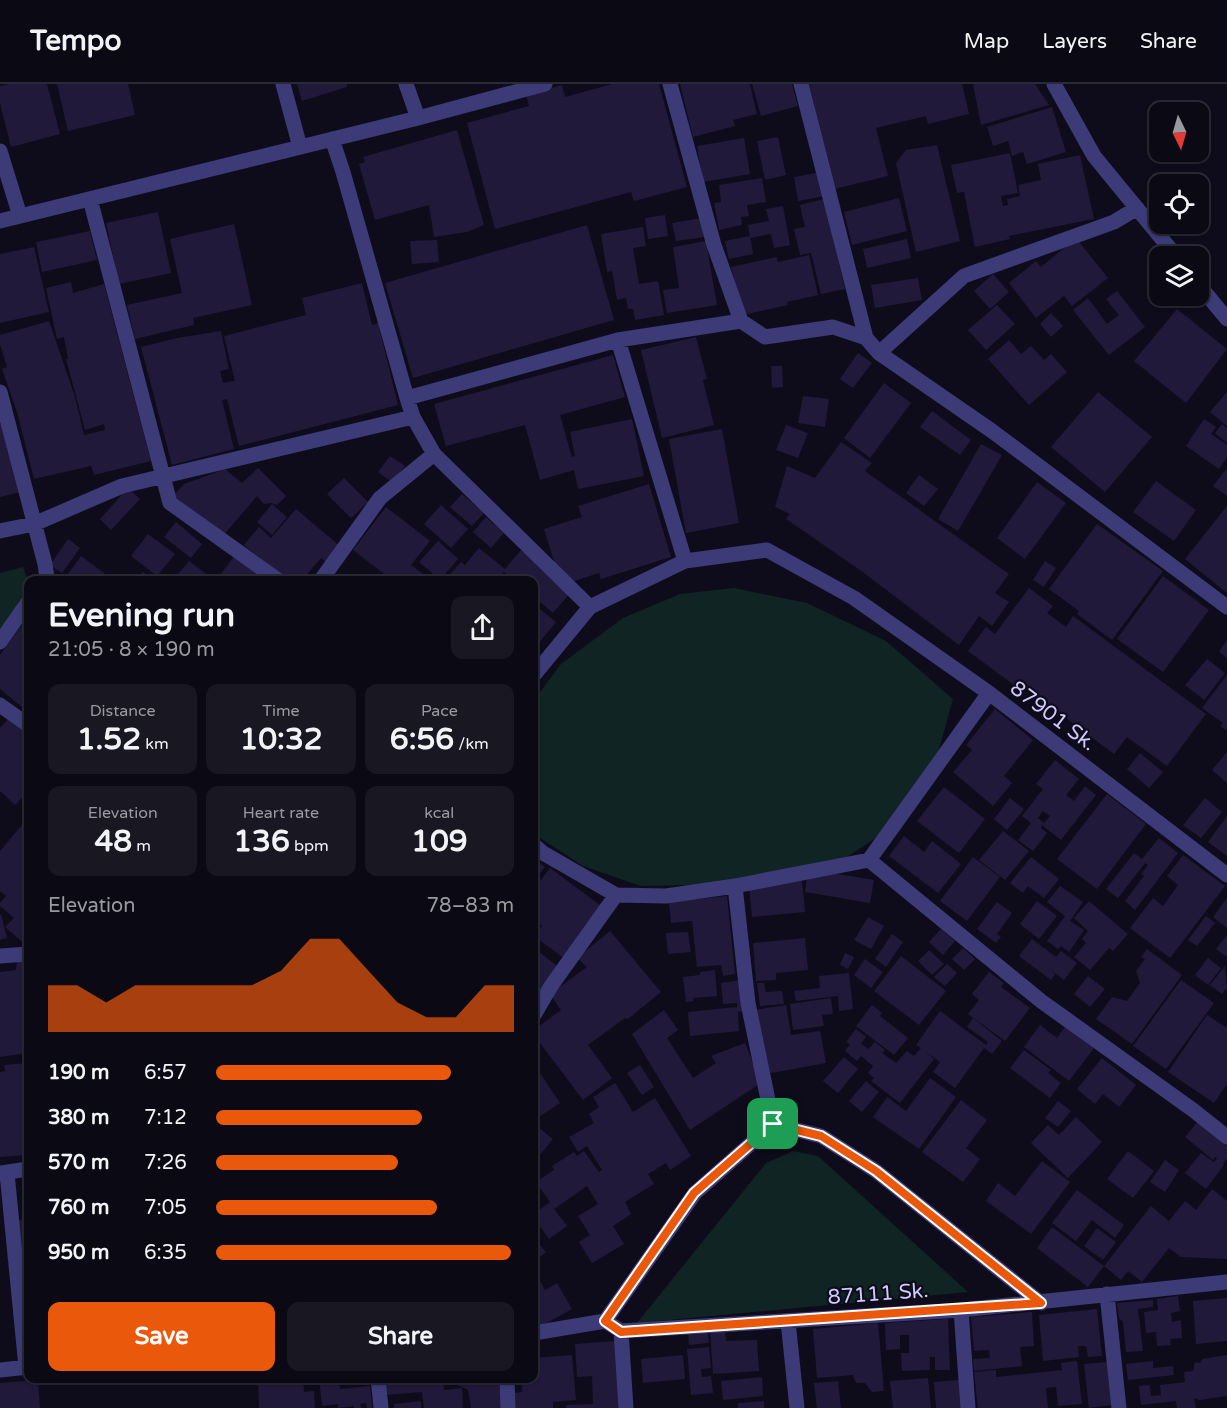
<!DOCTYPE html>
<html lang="en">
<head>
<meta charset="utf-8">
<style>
  body { margin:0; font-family:"Varela Round",sans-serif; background:#181722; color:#f1f3f6; height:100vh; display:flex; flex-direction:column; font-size:22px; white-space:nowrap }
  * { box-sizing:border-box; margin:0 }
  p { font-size:20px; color:#999aa0 }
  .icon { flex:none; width:33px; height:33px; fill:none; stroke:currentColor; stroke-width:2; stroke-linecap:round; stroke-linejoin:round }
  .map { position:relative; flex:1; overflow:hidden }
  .panel { position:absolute; left:24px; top:492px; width:514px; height:807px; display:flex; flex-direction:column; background:#0a0914; border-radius:12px; box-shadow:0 2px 4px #0004,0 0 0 2px #2a2a34 }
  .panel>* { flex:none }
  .needle { width:39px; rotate:175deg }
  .tools { position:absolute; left:1149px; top:18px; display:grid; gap:12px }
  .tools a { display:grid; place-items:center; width:60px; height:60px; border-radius:12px; background:#0a0914; box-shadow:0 2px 4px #0004,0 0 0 2px #2a2a34; font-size:30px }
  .pin { position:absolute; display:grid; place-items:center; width:51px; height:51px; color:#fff; margin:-26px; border-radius:12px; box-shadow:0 3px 9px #0006 }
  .round { display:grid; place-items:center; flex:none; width:63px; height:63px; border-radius:12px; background:#181722 }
  .head { display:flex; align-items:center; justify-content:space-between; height:102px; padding:0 24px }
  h1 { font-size:33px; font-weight:700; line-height:45px }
  .metrics { display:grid; grid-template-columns:repeat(3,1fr); gap:9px; height:102px; padding:6px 24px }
  .metrics div { display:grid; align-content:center; border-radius:12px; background:#181722; text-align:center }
  .metrics b { font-size:30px; font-weight:700 }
  .metrics small { font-size:16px; font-weight:400 }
  .metrics p { font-size:16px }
  .chart { height:168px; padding:12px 24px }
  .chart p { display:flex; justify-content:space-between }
  .chart svg { width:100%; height:108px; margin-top:6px; fill:#ea580c; opacity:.7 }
  .cta { display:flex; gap:12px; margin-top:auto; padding:12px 24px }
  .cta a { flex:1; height:69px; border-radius:12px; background:#ea580c; color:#fff; font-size:24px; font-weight:700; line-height:69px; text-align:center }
  .cta a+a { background:#181722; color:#f1f3f6 }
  ul { padding:0 24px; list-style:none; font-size:20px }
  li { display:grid; grid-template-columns:96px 72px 1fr; align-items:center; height:45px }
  li i { height:15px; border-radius:8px; background:#ea580c }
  header { display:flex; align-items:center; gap:36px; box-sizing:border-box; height:84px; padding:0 30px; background:#0a0914; border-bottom:2px solid #2a2a34 }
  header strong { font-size:28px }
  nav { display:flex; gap:33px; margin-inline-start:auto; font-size:21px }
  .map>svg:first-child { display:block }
</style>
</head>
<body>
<header>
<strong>Tempo</strong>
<nav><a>Map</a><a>Layers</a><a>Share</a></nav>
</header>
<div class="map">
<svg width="1227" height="1324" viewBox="0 0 1227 1324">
  <rect width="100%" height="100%" fill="#0e0c1b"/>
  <path fill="#0f2423" d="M23,483L28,497V506L0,545V489Z
    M734,504L807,519L886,557L953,615L936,676L891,744L841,777L730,800L641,802L583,782L534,750V616L561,580L623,534L680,510Z
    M793,1067L818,1072L968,1208L637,1239L766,1079Z"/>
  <path fill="#20193a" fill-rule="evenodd" d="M10,0H47L60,50L11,63L0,19V2Z
    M57,0H128L135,31L68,47Z
    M297,0H347V3L302,17Z
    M612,0H659L687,103L634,117L631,108L495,145L467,39L529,22L526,11L562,1L565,13Z
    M680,0H750L757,30L733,36L735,42L693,53Z
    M752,0H792L798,22L761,32Z
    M809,0H962L969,30L928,40L926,32L876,44L888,92L834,105Z
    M973,0H1035L1049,21L981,41Z
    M1052,23L1066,68L1027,80L1023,68L1012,72L1008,57L993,62L987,43Z
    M457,46L484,141L467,148L434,153L429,121L375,136L359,80L365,78L363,73Z
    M778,53L786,91L765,96L757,57Z
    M744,54L750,90L703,98L697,62Z
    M937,61L960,157L916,168L896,79L906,66Z
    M1010,69L1018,109L1001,112L1003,122L1008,121L1007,115L1020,112L1018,101L1041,96L1038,80L1080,71L1094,135L1009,152L1010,155L975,163L964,108L957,109L951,81Z
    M821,88L825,112L798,117L794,93Z
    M762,94L766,118L747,121L749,132L741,133L742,141L719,146L714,119L721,118L719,101Z
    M899,114L907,147L852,161L844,128Z
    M824,115L845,205L821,210L811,169L800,171L794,145L805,143L800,121Z
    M783,122L790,161L774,164L771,150L750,154L748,141L769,137L766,125Z
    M158,128L171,189L119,200L106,139Z
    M665,131L668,152L648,155L645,134Z
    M701,134L705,153L676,157L672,139Z
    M234,140L252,221L193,234L194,241L135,255L127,221L182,209L170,155Z
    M587,141L614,236L413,294L385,199Z
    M643,143L646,162L633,164L639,200L658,197L664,231L635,236L633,225H628L626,214L617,216L612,187L607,188L601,150Z
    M90,147L97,176L42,188L36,158Z
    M750,152L753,170L729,175L725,157Z
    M1076,154L1108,194L1072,222L1064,212L1036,234L1009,199L1036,177L1041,183Z
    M907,155L911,174L867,184L863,165Z
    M437,156L439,178L412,180L410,157Z
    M706,157L717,221L667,229L663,206L679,204L673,163Z
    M34,163L49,228L0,239V170Z
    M809,171L818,211L787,218L788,221L743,231L731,183L777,173L778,178Z
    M993,190L1009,208L990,225L974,207Z
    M918,194L922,216L875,224L871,201Z
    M71,198L73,209L104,200L151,377L94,391L91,382L34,395L17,328L2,285L7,283L0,260V251L49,237L75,313L84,351L105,346L104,340L85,346L66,275H68L64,253L57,255L46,204Z
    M362,199L372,241L378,239L398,321L239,362L227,315L222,316L234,365L172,381L141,263L177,254L221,247L229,285L220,287L223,299L235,297L224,252L306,231L302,214Z
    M1117,207L1145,243L1109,271L1073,226L1088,214L1107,240L1119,231L1106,215Z
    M997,221L1015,240L986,266L968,246Z
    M1177,225L1227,265L1186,319L1134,277Z
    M1051,229L1063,242L1051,253L1040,240Z
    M696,253L707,295L703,296L714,341L662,354L641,266Z
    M1009,256L1021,270L1031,262L1044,276L1051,270L1067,288L1029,321L988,275Z
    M858,269L872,279L853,304L840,295Z
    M613,271L625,313L560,331L572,373L575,372L570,348L632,335L644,392L578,405L574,386L540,396L525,341L446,362L434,320Z
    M771,282H782L783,303L772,304Z
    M884,299L911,319L870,374L844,354Z
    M1098,308L1152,353L1105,408L1051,363Z
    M1227,308V342L1210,328Z
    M803,312L829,315L825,343L798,339Z
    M932,327L971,356L960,371L920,343Z
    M1204,335L1216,343L1211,350L1227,361V373L1219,385L1186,362Z
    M3,339L20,408L0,413V340Z
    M1222,340L1227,344V359L1215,349Z
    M786,341L808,349L798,374L776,366Z
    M722,345L739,439L686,449L669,355Z
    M841,358L872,379L865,387L1009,490L995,509L1009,518L992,542L979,532L959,561L860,486L786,435L790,430L775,423L787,382L815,394Z
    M981,360L1002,371L958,447L938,435Z
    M390,372L405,382L393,399L378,388Z
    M258,384L286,412L277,421L271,419L264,420L257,412L222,453L173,412L184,400L225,385L242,399Z
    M1227,384V412L1213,402Z
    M919,391L938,405L924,422L906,409Z
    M344,394L368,418L351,434L327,410Z
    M1156,397L1196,426L1174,457L1133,428Z
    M1037,398L1066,419L1025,475L997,454Z
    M649,400L671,473L601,495L599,489L574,497L556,483L544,445L582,433L578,422Z
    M128,404L140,415L111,446L100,435Z
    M462,410L484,429L472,442L450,423Z
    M272,420L287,433L272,451L257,438Z
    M441,421L468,445L451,464L424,440Z
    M1227,422V509L1185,475Z
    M386,423L430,457L411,481L423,490L418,496H392L353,466Z
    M296,425L341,463L327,479L321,474L302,496H286L244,461L259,443L271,454Z
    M486,433L504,449L491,464L473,448Z
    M176,438L202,460L191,474L164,453Z
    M1097,440L1163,487L1112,556L1077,530L1079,527L1049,505Z
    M148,450L175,470L157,492L131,472Z
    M68,455L80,464L62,489L50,481Z
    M438,457L458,475L440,496L419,478Z
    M479,464L505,485L521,466L571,508L553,529L534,513V496H514L504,488L498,496H445L461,478L465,481Z
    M237,469L272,496H216Z
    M81,472L112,495L111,496H68L65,494Z
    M189,477L209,492L205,496H173Z
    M1045,477L1056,484L1044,503L1033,496Z
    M143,488L154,496H135Z
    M1163,492L1209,526L1163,588L1117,555Z
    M1029,504L1053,522L1047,529L1066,543L1073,532L1206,630L1167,682L1127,653L1114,670L1025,603L1022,607L968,567L986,543L995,550Z
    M534,520L556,538L534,565Z
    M28,533V628L0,605V571Z
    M1227,556V574L1219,568Z
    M1207,575L1225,589L1204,616L1185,601Z
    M1227,591V647L1220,642L1223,639L1202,624Z
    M995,625L1033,656L1004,692L1012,699L993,722L953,688L972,666L966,661Z
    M10,633L28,651V707L15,721L0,707V644Z
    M1227,668V699L1212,686Z
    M1140,669L1163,688L1149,704L1127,685Z
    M1055,676L1079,695L1066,711L1074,717L1085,702L1096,711L1061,756L1042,741L1041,744L1047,749L1033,767L1018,756L1031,739L1022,732L1043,705L1036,700ZM1043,727L1050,732L1044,739L1038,734Z
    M944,703L985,735L959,769L917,737Z
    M1107,710L1146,740L1097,805L1057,775Z
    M1010,714L1024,725L1007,746L994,735Z
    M1205,714L1222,728L1201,754L1183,741Z
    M1227,732V772L1208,758Z
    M28,734V861L27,862L5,843L14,834L0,822V819L6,812L0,807V767Z
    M1003,747L1029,767L1005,796L979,776Z
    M904,752L924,768L932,757L961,780L938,809L889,772Z
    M1159,754L1178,769L1135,826L1125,817L1144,792L1141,790L1148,781L1145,779L1118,814L1106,805L1134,769L1142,775Z
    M1183,771L1225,802L1170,874L1130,844L1153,814L1163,822L1178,801L1167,792Z
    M973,773L1000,793L967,837L940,817Z
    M1031,773L1059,795L1044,814L1028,802L1023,809L1010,799Z
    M534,775L545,783L534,797Z
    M550,784L604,824L565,875L534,852L542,842L534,836V805Z
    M826,788L874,796L870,819L805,808L807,792Z
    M802,796L805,828L752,833L749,802Z
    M1060,802L1083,818L1070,837L1084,846L1069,868L1061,862L1058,865L1047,857L1065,832L1047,818Z
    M727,812L735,890L723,892L721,881L697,883L692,837L671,839L669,818Z
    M1227,814V844L1213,833Z
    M1037,817L1057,832L1039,855L1020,840Z
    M1089,817L1128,850L1113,867L1109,864L1090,886L1074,873L1086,859L1082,855L1088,847L1074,834Z
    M997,818L1012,829L997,850L1001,853L996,859L977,845Z
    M1,830L7,854L0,856V831Z
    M1206,832L1215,839L1197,862L1188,856Z
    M868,833L884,842L871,865L854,856Z
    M941,845L955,857L943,871L929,858Z
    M610,847L661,908L628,935L625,934L588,961L612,994L583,1016L534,951V946L561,926L550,910L587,883L577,874Z
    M688,848L691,868L668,870L666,849Z
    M892,850L903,858L886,883L875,875Z
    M1227,851V873L1216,865Z
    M805,854L808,886L776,889V896L756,897L753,859Z
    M1032,855L1056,873L1061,867L1077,879L1064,896L1048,884L1055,890L1051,896L1019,872Z
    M534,864L557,882L543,900L545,902L534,919Z
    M963,864L975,875L964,886L952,875Z
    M1147,865L1182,891L1132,960L1096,935L1112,913L1127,917L1140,899L1136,887L1145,875L1141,873Z
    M929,866L944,880L932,891L918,877Z
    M845,869L854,873L848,885L840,881Z
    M901,872L946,907L919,941L874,907Z
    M1208,874L1221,884L1208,901L1195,891Z
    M865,875L883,888L871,904L854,891Z
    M28,876V969L0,973V888L16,886L17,877Z
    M947,880L957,889L945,902L934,893Z
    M1225,882L1227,904L1222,910L1210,901Z
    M715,886L717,912L693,914L694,917L686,918L683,893L700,891V888Z
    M989,888L1004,899L1001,903L1030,924L1005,957L968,930L979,916L972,910Z
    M849,889L853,925L839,927L838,912L796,917L794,907L820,904L819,892Z
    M1088,892L1105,905L1090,923L1074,910Z
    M741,896L744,927L738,928L739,947L690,952L688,928L737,923V919L723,920L721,899Z
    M1181,896L1214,919L1166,985L1133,962Z
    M757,899H764L766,908L782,907L784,920L760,922Z
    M831,914L833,930L822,931L824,942L793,946L790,920Z
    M786,921L791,951L820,947L826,979L766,990L755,926Z
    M872,921L882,929L880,932L908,954L894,971L856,942Z
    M664,926L678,946L667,954L693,994L716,979L711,972L745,959L761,999L690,1046L632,950Z
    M940,927L986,961L988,958L967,943L973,934L1002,957L992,970L984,964L955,1004L933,988L940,978L927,969L934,975L900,1019L871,997L874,994L868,989L873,982L861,972L857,977L845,967L850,960L846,958L856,945L866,953L861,960L869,965L875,958L885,966L882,969L896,979L907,967L914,972L921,964L916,961Z
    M1207,931L1227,944V1000L1214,1019L1168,988Z
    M1040,941L1057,954L1065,943L1094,964L1069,997L1024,963Z
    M1024,966L1051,986L1048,989L1061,999L1050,1014L1010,984Z
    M844,973L858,985L838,1009L823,997Z
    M1102,974L1136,1001L1119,1023L1103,1010L1095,1020L1077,1005Z
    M28,979V1071L0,1073V988L5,987L4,981Z
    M534,980L560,1019L539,1033L534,1025Z
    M640,981L654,1003L642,1011L627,989Z
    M930,994L956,1013L919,1065L873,1033L887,1013L906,1027Z
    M866,997L879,1008L862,1028L849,1017Z
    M615,999L633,1028L655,1014L691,1072L670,1086L666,1079L648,1090L654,1100L625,1118L631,1130L613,1142L624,1160L592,1179L579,1158L590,1151L578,1132L598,1120L587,1102L554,1125L567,1142L549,1155L534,1134V1130L550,1118L536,1098L554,1086L552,1082L574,1068L577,1072L584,1067L599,1088L602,1086L587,1062L578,1068L569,1053L594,1039L589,1030L599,1023L593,1013Z
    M961,1016L987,1036L966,1064L980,1075L963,1098L922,1068Z
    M1058,1017L1071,1027L1058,1043L1045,1034Z
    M1076,1033L1102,1058L1068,1094L1031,1059L1048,1041L1059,1051Z
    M1199,1036L1227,1058V1074L1223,1080L1224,1081L1206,1105L1185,1089L1201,1069L1214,1078L1217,1074L1215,1073L1213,1076L1185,1053Z
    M534,1040L553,1055L534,1078Z
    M1128,1067L1154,1087L1133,1114L1107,1095Z
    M1165,1076L1179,1086L1165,1108L1150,1098Z
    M1042,1077L1070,1098L1031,1150L986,1117L998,1099L1015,1112Z
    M28,1100V1133L26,1134L23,1101Z
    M1212,1105L1227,1117V1175L1181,1173L1169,1164L1142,1198L1128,1187L1121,1196L1104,1182L1151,1122L1169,1137L1185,1117L1196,1126Z
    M1077,1106L1124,1141L1115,1154L1092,1136L1076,1157L1052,1139Z
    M28,1135V1168H21L18,1136Z
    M1052,1143L1104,1182L1088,1203L1037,1164Z
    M1097,1144L1116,1158L1103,1176L1084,1162Z
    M534,1154L546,1168L534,1178Z
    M28,1172V1205H25L23,1173Z
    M536,1189L545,1206L557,1199L572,1225L538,1244L534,1236V1190Z
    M1178,1212L1180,1227L1171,1229L1172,1238L1181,1236L1182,1254L1170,1255L1171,1261L1157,1262L1156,1248L1146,1249L1144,1228L1158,1226L1157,1215Z
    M1227,1214V1257L1196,1260L1193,1217Z
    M1153,1216V1223L1138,1225L1143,1267L1126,1268L1123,1238L1119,1234L1117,1219Z
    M1097,1225L1102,1272L1088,1273L1086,1262H1078L1079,1273L1043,1277L1039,1231Z
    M1032,1228L1034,1262L1020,1263L1022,1282L974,1287L973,1275L990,1274L989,1266L974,1267L971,1233Z
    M948,1235L950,1286H935V1273H930V1286L902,1287L901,1269H909V1251H900V1265L886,1266L885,1239Z
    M878,1239L884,1307L872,1308L865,1299H856L853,1291L817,1294L813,1245Z
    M707,1243L709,1259L689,1261L688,1245Z
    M725,1245L726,1257L757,1256L759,1287L713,1290L710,1246Z
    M615,1257L619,1324H566V1321L593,1320L592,1292L577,1293L575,1260Z
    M709,1263L711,1284L701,1285L702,1293L711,1292L713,1309L691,1311L687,1265Z
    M572,1271L576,1316L553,1318V1324H515L514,1309L522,1308L521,1294H534V1274Z
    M683,1271L685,1295L643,1299L641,1275Z
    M1227,1271V1312L1200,1316L1194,1314L1196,1324H1177L1176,1317L1141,1321L1139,1302L1150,1301L1151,1312L1161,1311L1160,1301L1185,1298L1184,1288L1193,1287L1195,1278L1200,1279L1202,1275Z
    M1077,1277L1082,1320L1058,1322L1056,1303L1046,1304L1048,1324H978L974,1288L996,1286V1293L1062,1286L1061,1279Z
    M1153,1277V1284L1173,1282L1174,1291L1128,1296L1126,1280Z
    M1107,1278L1112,1321L1089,1324L1084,1280Z
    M762,1293L763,1312L723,1316L721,1297Z
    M258,1294H303L304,1308L314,1307L315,1324H259Z
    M319,1294H339L340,1305L370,1302L372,1324H367L366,1319L360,1320L361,1324H354V1322L338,1324V1320L322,1322Z
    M383,1294H443L444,1306L462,1304L463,1324H424L422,1308L385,1311Z
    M450,1294H500L502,1324H471L468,1306L450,1298Z
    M928,1294L931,1324H893L890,1297Z
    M38,1296L40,1324H0V1299Z
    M959,1296L961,1324H936L934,1298Z
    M838,1297L841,1324H817L814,1299Z
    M421,1317V1324H394V1320Z
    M764,1317V1324H738V1319Z"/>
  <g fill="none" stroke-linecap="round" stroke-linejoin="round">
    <path stroke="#3c3a77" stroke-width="15" d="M283,0L300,63
      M406,0L418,34
      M670,0L714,161L741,237
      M801,0L866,254
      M1054,0L1094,72L1176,172
      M332,55L343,88L407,314
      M0,67L20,132
      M90,115L170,419L278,496
      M0,137L418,34L545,0
      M1198,200L1227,235
      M618,256L685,477
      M879,269L964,192L1114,138L1137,124
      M0,308L45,480L47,494L45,496
      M413,333L434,370L590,523
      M0,447L34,440L122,402L413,333L407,314L618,256L741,237L765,253L833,243L866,254L879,269L992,347L1227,523
      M321,496L380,414L434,370
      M0,558L28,518
      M534,591L590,523L685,477L767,466L854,514L989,609
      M0,621L28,641
      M534,761L543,769L616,811
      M869,776L989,609L1227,791
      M735,802L748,919L773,1040
      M0,872L28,870
      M534,931L551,902L616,811L666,812L735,802L869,776L1041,917L1193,1026L1227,1053
      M0,1089L28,1085
      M7,1089L26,1283
      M1107,1210L1119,1324
      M961,1226L968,1324
      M605,1237L695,1109L773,1040L821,1052L876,1087L1041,1219
      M788,1237L797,1324
      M621,1247L626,1324
      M534,1249L605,1237L621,1247L961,1226L1227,1198
      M0,1286L28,1283
      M378,1294L381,1324
      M507,1294L508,1324"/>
  </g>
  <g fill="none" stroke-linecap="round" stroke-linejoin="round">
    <g stroke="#fff" stroke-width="12">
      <path id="route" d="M773,1040L821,1052L876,1087L1041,1219L621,1248L605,1237L694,1109Z"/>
    </g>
    <use href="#route" stroke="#ea580c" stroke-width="8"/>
  </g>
  <g text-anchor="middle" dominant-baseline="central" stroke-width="4.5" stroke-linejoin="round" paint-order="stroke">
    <g font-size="21" fill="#cfc9fc" stroke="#0e0c1b">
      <text transform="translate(1053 632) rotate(37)">87901 Sk.</text>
      <text transform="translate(878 1210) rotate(-4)">87111 Sk.</text>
    </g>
  </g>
</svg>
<div class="tools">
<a><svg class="needle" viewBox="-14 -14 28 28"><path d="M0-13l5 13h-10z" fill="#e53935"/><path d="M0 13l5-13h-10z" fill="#999aa0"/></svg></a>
<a><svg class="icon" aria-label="locate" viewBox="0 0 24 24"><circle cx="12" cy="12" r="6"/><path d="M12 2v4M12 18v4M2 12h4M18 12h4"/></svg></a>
<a><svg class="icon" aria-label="layers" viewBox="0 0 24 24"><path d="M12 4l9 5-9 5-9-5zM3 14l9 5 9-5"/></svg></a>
</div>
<div class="pin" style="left:773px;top:1040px;background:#1e9e55"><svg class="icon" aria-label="arrive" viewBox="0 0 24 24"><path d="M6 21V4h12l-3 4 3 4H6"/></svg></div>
<section class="panel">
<div class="head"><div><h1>Evening run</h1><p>21:05 · 8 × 190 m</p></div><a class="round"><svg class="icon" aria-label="share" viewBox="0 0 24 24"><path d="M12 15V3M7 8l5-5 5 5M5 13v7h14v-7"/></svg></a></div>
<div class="metrics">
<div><p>Distance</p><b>1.52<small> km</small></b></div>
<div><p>Time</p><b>10:32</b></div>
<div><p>Pace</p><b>6:56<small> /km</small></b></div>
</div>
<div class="metrics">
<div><p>Elevation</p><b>48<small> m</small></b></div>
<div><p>Heart rate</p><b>136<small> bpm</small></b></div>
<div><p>kcal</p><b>109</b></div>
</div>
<div class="chart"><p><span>Elevation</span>78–83 m</p>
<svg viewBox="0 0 160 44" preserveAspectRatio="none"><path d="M0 44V25L10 25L20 32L30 25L40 25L50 25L60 25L70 25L80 19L90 6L100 6L110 19L120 32L130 38L140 38L150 25L160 25V44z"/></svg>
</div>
<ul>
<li><b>190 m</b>6:57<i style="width:79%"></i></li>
<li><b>380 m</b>7:12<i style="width:69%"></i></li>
<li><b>570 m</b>7:26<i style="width:61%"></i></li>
<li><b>760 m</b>7:05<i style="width:74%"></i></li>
<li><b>950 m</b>6:35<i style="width:99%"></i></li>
</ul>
<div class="cta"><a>Save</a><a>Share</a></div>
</section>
</div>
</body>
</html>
